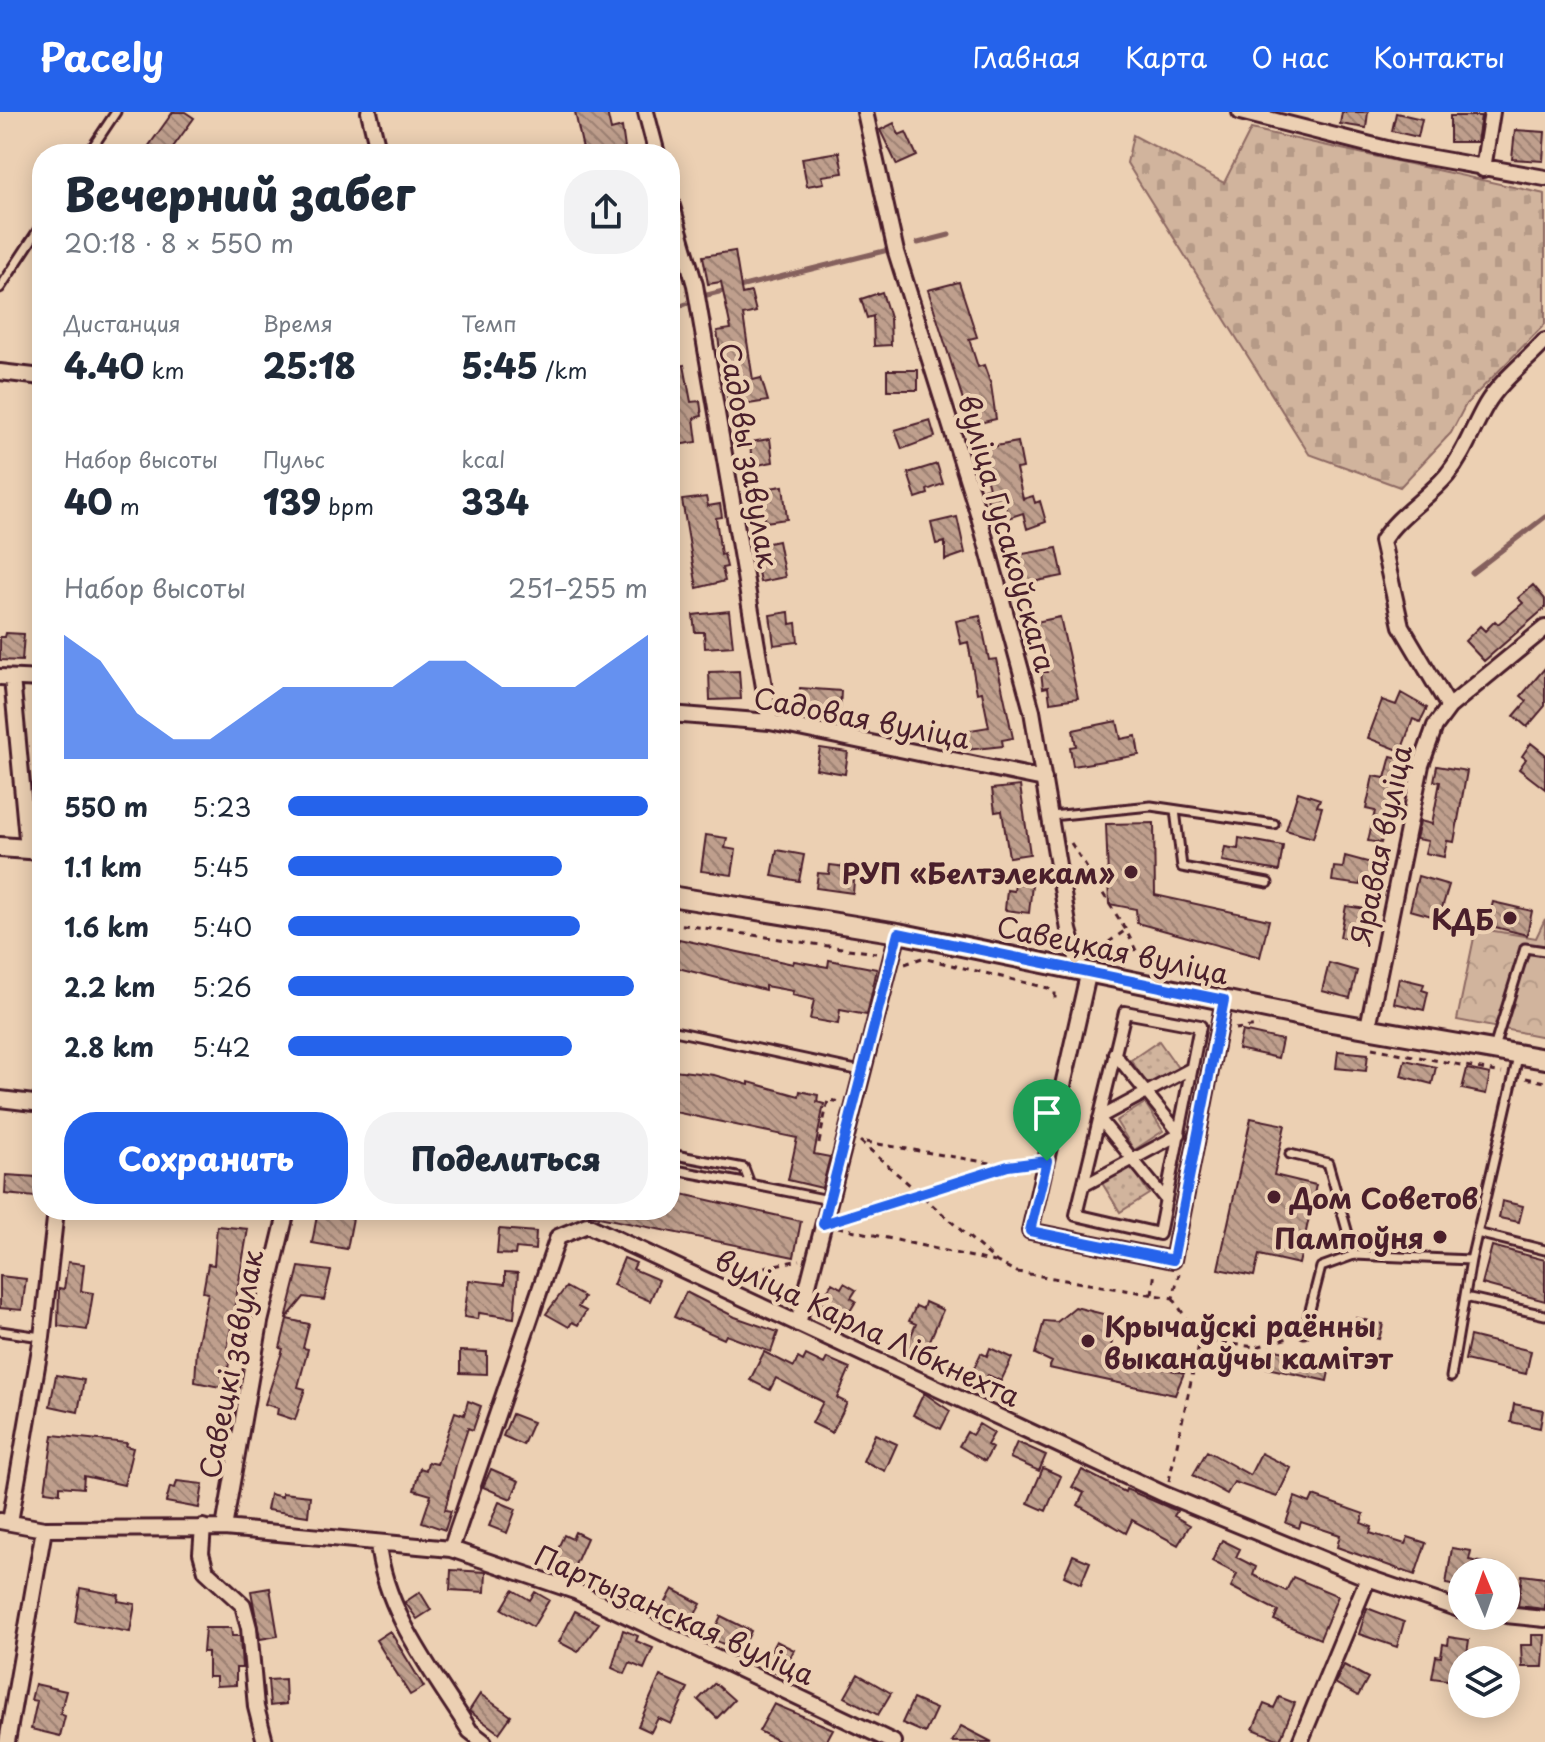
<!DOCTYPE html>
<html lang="ru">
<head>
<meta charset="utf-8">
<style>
  body { margin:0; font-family:"Playpen Sans",sans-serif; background:#f2f2f3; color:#1f2937; height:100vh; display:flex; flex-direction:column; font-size:30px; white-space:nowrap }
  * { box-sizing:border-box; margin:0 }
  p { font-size:26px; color:#747a83 }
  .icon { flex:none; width:44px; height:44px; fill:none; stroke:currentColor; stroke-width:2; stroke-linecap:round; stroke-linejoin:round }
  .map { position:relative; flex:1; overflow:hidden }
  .panel { position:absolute; left:32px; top:32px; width:648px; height:1076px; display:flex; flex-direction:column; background:#fff; border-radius:32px; box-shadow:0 4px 20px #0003 }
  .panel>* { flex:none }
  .needle { width:52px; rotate:358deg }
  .fabs { position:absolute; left:1448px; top:1446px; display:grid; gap:16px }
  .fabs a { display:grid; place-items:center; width:72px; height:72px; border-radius:50%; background:#fff; box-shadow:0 4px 20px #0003; font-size:40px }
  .pin { position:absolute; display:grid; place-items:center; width:68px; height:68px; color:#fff; margin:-82px -34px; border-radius:50% 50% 50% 0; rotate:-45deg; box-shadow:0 0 8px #0007 }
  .pin .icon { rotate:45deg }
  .round { display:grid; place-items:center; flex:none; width:84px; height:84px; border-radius:32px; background:#f2f2f3 }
  .overview { display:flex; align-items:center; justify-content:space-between; height:136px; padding:0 32px }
  h1 { font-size:44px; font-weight:800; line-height:60px }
  .stats { display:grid; grid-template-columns:repeat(3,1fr); gap:12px; height:136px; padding:8px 32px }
  .stats div { display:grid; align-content:center }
  .stats b { font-size:34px; font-weight:800 }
  .stats small { font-size:22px; font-weight:400 }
  .stats p { font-size:22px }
  .chart { height:224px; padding:16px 32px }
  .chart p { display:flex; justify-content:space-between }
  .chart svg { width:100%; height:144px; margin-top:8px; fill:#2563eb; opacity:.7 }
  .button { display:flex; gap:16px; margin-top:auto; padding:16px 32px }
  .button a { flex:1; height:92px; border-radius:32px; background:#2563eb; color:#fff; font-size:32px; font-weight:800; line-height:92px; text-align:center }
  .button a+a { background:#f2f2f3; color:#1f2937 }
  ul { padding:0 32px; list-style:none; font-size:26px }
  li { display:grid; grid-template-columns:128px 96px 1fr; align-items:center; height:60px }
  li i { height:20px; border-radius:10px; background:#2563eb }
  header { display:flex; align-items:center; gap:48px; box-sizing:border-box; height:112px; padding:0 40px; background:#2563eb; color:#fff }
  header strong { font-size:38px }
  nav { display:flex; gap:44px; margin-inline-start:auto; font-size:28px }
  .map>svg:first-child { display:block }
</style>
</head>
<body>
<header>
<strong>Pacely</strong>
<nav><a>Главная</a><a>Карта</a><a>О нас</a><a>Контакты</a></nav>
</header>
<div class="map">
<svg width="1545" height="1630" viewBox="0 0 1545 1630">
  <defs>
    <pattern id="grass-dots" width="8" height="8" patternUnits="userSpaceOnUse" patternTransform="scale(2)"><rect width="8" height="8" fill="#d1b49d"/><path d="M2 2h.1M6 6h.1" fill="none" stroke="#b59a87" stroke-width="1.8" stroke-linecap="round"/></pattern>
    <pattern id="cemetery-stones" width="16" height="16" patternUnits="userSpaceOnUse" patternTransform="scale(2)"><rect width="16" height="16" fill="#d1b49d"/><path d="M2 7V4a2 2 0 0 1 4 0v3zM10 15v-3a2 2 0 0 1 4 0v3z" fill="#b59a87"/></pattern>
    <pattern id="park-crowns" width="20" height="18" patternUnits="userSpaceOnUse" patternTransform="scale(2)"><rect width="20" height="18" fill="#d1b49d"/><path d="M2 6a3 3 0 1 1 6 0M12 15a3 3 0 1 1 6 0" fill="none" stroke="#b59a87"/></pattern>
    <pattern id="building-back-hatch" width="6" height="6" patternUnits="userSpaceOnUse" patternTransform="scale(2)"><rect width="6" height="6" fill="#bf9f8d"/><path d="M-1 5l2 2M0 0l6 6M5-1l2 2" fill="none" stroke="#9d8173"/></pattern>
  </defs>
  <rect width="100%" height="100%" fill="#ecd0b3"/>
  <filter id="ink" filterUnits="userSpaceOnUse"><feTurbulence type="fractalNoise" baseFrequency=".0125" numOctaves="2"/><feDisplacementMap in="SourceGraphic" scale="16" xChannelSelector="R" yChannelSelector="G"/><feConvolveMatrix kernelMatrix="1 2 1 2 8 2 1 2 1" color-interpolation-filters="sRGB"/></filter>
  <g filter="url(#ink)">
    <path fill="url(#grass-dots)" stroke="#8e6a64" stroke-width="2" d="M1159,929L1178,956L1150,976L1131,948Z
      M1145,991L1163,1019L1134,1038L1116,1009Z
      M1131,1053L1149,1082L1120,1100L1102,1071Z"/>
    <path fill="url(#cemetery-stones)" stroke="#8e6a64" stroke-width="2" d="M1251,17L1545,82V212L1466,292L1451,321L1400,375L1309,342L1127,51L1133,23L1224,71Z"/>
    <path fill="url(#park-crowns)" stroke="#8e6a64" stroke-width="2" d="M1545,807V925L1457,908L1476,816L1536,826Z"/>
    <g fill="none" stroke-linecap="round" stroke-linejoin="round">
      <path stroke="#85605d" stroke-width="5" d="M918,131L949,123
        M703,184L888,138
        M670,198L686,192
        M1472,461L1545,405"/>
    </g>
    <path fill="url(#building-back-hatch)" stroke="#4a1f2b" stroke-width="2" d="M173,0H185L194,6L168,42H143Z
      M575,0H607L611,18L622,15L625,36L610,42H584Z
      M1342,0H1368L1366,16L1340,12Z
      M1396,1L1422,7L1418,25L1392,19Z
      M1450,4H1481L1477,30H1450Z
      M894,11L899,23L906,20L917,44L897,53L880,18Z
      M1515,18L1545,20L1543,49L1512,47Z
      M839,40L843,61L822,64L824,71L807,74L802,46Z
      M735,139L742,182L751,180L756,200L743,203L753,268L761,266L768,289L729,295L717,219L731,217L721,170L708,172L703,144Z
      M959,170L977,225L969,227L978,255L984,253L991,273L996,307L971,313L928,178Z
      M882,180L890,206L891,233L874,234L873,204L867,206L861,187Z
      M684,253L691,290L700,289L702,304L694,306L697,330L676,333L673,307L679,306L675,276L670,277V256Z
      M887,258H918V278H887Z
      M930,308L935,325L902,337L895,318Z
      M770,327L773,350L752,354L750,330Z
      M1018,330L1023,356L1016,357L1023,387L1033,384L1035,391L1040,389L1046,410L1027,417L1023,401L1008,406L1003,387L988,390L984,377L989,376L979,337Z
      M937,352L943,372L927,378L928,382L916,386L908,361Z
      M783,374L787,407L765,410L764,401L752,403L749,379Z
      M706,385L708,394L720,392L722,405L716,406L721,443L724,442L727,455L722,456L725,469L697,476L682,388Z
      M957,405L965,441L945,448V430L936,432L931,411Z
      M778,429L785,465L760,470L755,443L766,441L764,432Z
      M1057,436L1063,464L1022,472L1017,443Z
      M1533,473L1545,487V496L1484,549L1465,529L1480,514L1485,519L1495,509L1498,512L1523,491L1518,486Z
      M729,499L733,534L705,536L704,520H695L693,503Z
      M789,500L790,512L796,511L798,530L774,533L770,503Z
      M980,504L989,548L996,547L1013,626L1002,628L1003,634L966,638L964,619L989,615L982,580L977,581L968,530L961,532L956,509Z
      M1060,505L1078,586L1050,590L1048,575L1043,576L1041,560H1047L1036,510Z
      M6,521L24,522L22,549L0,548V525H5Z
      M1545,556V594L1527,615L1514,604L1527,589L1521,584Z
      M739,559L741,587L710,588L709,560Z
      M800,576L841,579L840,598L799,596Z
      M1401,581L1427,596L1420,610L1413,607L1401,639L1368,626L1382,588L1396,593Z
      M1117,609L1121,627L1136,624L1139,643L1073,654L1070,635L1076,634L1073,618Z
      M1531,631L1545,642V677L1519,657L1526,647L1522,644Z
      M820,636L848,640L845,662L816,657Z
      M1391,644L1406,648L1399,684L1391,683L1381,731L1368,729L1375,699L1366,697L1373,664L1385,666Z
      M1437,654L1467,659L1454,730L1447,729L1444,745L1425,741L1428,729L1416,727L1420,709L1432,712L1440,670L1434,669Z
      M1020,674L1030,742L1009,745L1002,699L995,700L992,677Z
      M1298,680L1320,687L1317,694L1322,695L1313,726L1286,718Z
      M1154,711L1155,783L1269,808L1260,845L1137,811L1136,797L1109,792L1106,712Z
      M706,723L727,726L725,736L736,738L732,763L701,759Z
      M1239,726L1283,734L1279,759L1222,749L1225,735L1238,737Z
      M777,738L804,743L799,769L772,764Z
      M1345,744L1375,752L1373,768L1362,766L1360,773L1332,769L1334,755L1343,756Z
      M830,753L855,756L853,781L816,776L818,761L829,762Z
      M1418,764L1449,773L1439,806L1410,798Z
      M1015,771L1032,773L1029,801L1005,798L1007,778L1014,779Z
      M1493,790L1532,799L1527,823L1487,813Z
      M1346,794L1373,798L1370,813L1363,812L1361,829L1340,825Z
      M679,827L793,852L794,849L828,855L829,848L877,857L867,903L840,898L838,912L810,907L814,888L792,883L793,879L765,874V878L670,854V829L678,830Z
      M1329,851L1357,859L1350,886L1322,879Z
      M1399,866L1424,872L1422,878L1428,880L1424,898L1394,891Z
      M1242,919L1282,928L1278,946L1238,937Z
      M1338,939L1368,942L1366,959L1336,956Z
      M1405,948L1436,955L1432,972L1401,964Z
      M1467,957L1490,962L1486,982L1462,977Z
      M674,958L714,963L749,973V970L799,984L800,979L818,983L817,990L824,992L814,1042L830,1045L822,1076L788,1068L797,1026L670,999V960Z
      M1251,1006L1285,1013L1274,1063L1316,1073L1299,1152L1259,1143L1254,1164L1218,1157Z
      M6,1063L37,1065L35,1085L5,1082Z
      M673,1080L801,1109L794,1145L589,1103L590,1098H670Z
      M1502,1089L1523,1094L1519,1110L1499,1106Z
      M318,1098L354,1101L347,1137L312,1131Z
      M217,1114L248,1117L227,1238H231L225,1276L195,1270L197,1235L208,1181L203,1180L208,1152L214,1153Z
      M499,1117L536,1120L535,1138L516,1136L515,1143L497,1142Z
      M1492,1134L1545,1148V1189L1482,1172Z
      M624,1146L636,1151L633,1157L659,1168L650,1189L613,1173Z
      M68,1150L84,1152L81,1179L93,1181L87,1218L58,1214L59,1176L64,1177Z
      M299,1155L331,1159L324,1188L304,1185L286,1207Z
      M505,1160L518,1161L514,1206L479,1201L478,1207L464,1205L469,1168L505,1172Z
      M0,1164L26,1167L22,1198L0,1196Z
      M832,1171L841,1176L844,1171L856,1178L851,1186L856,1189L846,1206L820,1191Z
      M566,1175L584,1185L578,1195L586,1199L578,1213L572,1210L569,1215L546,1202Z
      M686,1180L735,1205L778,1220L771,1240L726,1223L724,1227L674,1205Z
      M925,1190L943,1198L925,1240L907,1233L916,1212L909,1209L916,1194L923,1197Z
      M1075,1195L1115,1205L1110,1245L1184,1261L1175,1283L1049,1256L1052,1250L1035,1242L1044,1209L1057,1210Z
      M1356,1206L1383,1212L1379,1227L1352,1220Z
      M287,1207L309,1212L303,1236L308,1237L298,1275L305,1277L295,1308L277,1302L278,1296L265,1292L283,1237L280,1236Z
      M1470,1224L1531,1239L1526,1262L1465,1248Z
      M990,1236L1012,1246L1001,1269L988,1263L983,1273L969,1267L981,1241L987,1244Z
      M1271,1237L1331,1250L1327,1269L1267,1256Z
      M460,1239L487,1240V1262L460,1261Z
      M764,1240L794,1255L798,1246L803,1249L806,1243L824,1252L827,1246L850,1256L837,1286L847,1291L832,1321L812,1311L823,1290L776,1266L770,1278L750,1268Z
      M56,1263L84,1268L78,1300L50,1294Z
      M924,1281L950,1299L941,1317L913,1303Z
      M468,1289L481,1294L473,1318L468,1316L456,1353L445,1398L451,1399L445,1418L422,1410L431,1383L414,1378L420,1356L426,1358L428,1350L437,1352L455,1300L464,1303Z
      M1514,1292L1543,1298L1540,1316L1511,1310Z
      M512,1302L533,1310L523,1333L503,1324Z
      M979,1312L994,1321L987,1333L992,1336L985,1349L959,1334L967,1320L972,1323Z
      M875,1322L897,1332L885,1359L863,1349Z
      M53,1323L127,1331L126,1334L133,1336L124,1373L84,1364L83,1376L60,1374V1381L45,1379Z
      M1017,1330L1046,1343L1039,1359L1010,1346Z
      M1207,1339L1250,1363L1261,1341L1291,1356L1277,1385L1234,1370L1227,1382L1193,1363Z
      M1043,1356L1061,1364L1046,1399L1028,1391Z
      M491,1357L519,1369L511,1387L483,1375Z
      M1082,1358L1125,1380L1126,1377L1177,1399L1174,1404L1190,1413L1178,1433L1132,1408L1126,1421L1078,1393L1084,1381L1072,1375Z
      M177,1369L203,1372L199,1396L166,1390L170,1375L175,1376Z
      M282,1381L310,1384L308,1404L267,1398L270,1382L282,1385Z
      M1313,1384L1364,1402L1361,1411L1372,1415L1370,1421L1405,1432L1408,1425L1426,1431L1415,1463L1337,1435L1340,1423L1301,1410L1299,1416L1286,1411L1295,1385L1310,1391Z
      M499,1390L516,1397L507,1421L489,1414Z
      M575,1420L587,1426L571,1462L551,1451L564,1423L572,1427Z
      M1222,1428L1240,1437L1236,1445L1256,1455L1253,1463L1286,1479L1293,1465L1338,1484L1320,1527L1274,1508L1278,1499L1231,1475L1237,1462L1212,1449Z
      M1452,1436L1471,1439L1469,1448L1496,1453V1460H1462V1475L1446,1472Z
      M1073,1443L1090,1450L1081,1472L1064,1464Z
      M451,1458L486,1460L485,1480L450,1478Z
      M1522,1463L1545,1466V1497L1518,1494Z
      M80,1476L119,1483L118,1489L135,1492L130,1520L75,1510Z
      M270,1476L278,1524L260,1527L251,1479Z
      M673,1477L701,1492L685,1520L657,1506Z
      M513,1478L530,1488L535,1480L549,1488L533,1515L502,1497Z
      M420,1480L431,1498L417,1507L405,1490Z
      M1367,1496L1404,1510L1397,1535L1359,1522Z
      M575,1499L599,1511L578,1540L559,1530Z
      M721,1504L751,1519L741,1540L710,1526Z
      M205,1516H231L232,1524H240L242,1556H236V1573L216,1574V1565H208V1540H203Z
      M623,1518L638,1524L636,1529L653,1536L644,1557L630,1551L625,1562L612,1556Z
      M390,1519L424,1575L410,1583L376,1528Z
      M1532,1523H1545L1543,1555H1522L1521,1533H1532Z
      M1449,1525L1469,1528L1466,1548H1462V1570L1432,1566L1436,1544L1441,1545L1443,1532L1448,1533Z
      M776,1529L794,1538L781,1563L763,1553Z
      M1344,1553L1368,1566L1358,1584L1335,1571Z
      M858,1562L891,1581L878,1603L845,1585Z
      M660,1564L688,1576L671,1612L658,1606L651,1620L638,1614Z
      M285,1567L286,1592L270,1594L268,1568Z
      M715,1571L734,1588L717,1606L698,1588Z
      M35,1572L66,1579L60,1602L65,1604L60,1624L31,1617L37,1589L31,1588Z
      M480,1582L511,1604L499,1621L469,1599Z
      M1279,1585L1295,1591L1280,1628L1253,1617L1264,1592L1274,1596Z
      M913,1587L936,1597L925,1621L902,1611Z
      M774,1592L833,1617L826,1630H780L759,1619Z
      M961,1614L992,1630H952Z"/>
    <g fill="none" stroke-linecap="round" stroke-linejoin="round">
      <g stroke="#4a1f2b" stroke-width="13">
        <path id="service" d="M88,42L116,0
          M0,176L42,112
          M1175,698L1182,755L1268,771
          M1051,704L1151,694L1274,712
          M670,918L861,959
          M1494,936L1525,836L1545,839
          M670,1042L744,1056L750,1072L829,1088
          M1290,1042L1328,1051L1354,1143
          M670,1057L750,1072
          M1477,1121L1545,1138
          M1465,1185L1545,1203
          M0,1219L41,1225
          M1304,1221L1321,1155L1354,1143L1471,1148
          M1451,1265L1471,1148L1518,945"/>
      </g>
      <g stroke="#4a1f2b" stroke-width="16">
        <path id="pedestrian" d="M1125,900L1200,914L1159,1122L1076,1103Z
          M1083,1074L1180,1022L1114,941
          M1166,1088L1099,1006L1192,956"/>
      </g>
      <g stroke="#4a1f2b" stroke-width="20">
        <path id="minor" d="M369,0L379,42
          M646,0L657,42
          M865,0L896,140L978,401L1032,599L1069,818L1081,860
          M1240,0L1399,40L1545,66
          M1483,57L1492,0
          M670,87L695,173L770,610
          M0,260L42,265
          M0,565L42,567
          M12,566L28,737
          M1449,595L1401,514L1382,429C1398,403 1427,387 1447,363C1465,341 1472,317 1486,293C1499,270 1527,249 1545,229
          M670,602L770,610L1044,667
          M1088,863L1030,1119L1173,1148L1224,888
          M1368,915L1421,653L1435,614L1449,595L1545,516
          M0,987L42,992
          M798,1212L898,821
          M0,1409L44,1417L224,1416L451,1437L575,1479L893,1630
          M10,1410L42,1225L56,1098
          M203,1415L201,1441L206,1459L243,1493L249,1516L256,1595L265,1630
          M224,1416L260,1210L287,1098
          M378,1431C384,1499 435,1563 470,1619L484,1630
          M451,1437L558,1125L587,1113L1166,1383L1368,1466L1462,1498
          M1506,1503L1545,1507
          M7,1630L44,1417
          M1300,1630L1368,1466"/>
      </g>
      <g stroke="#4a1f2b" stroke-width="24">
        <path id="tertiary" d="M0,735L42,738
          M670,784L898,821L1320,908L1545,947"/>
      </g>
      <path stroke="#4a1f2b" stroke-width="3" stroke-dasharray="6 6" stroke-linecap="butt" d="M1071,731L1126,818L1144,855
        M670,811L876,841
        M1096,845L1093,841L1126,818
        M905,852L922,846L1048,876L1055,880V887
        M1235,917L1259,914
        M1372,936L1502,961
        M1526,966L1545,970
        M860,1029L997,1150L1017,1160L1173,1186L1179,1162
        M866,1030L1008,1054L1032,1051
        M819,1031L828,988L842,990
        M842,1106L1008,1054
        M838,1115L995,1150
        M729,1162L800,1148
        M1152,1182L1155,1159
        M1173,1186L1200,1228L1256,1235L1292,1225
        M1169,1369L1200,1228"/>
      <use href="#service" stroke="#ecd0b3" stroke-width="7"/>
      <use href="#pedestrian" stroke="#ecd0b3" stroke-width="10"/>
      <use href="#minor" stroke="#ecd0b3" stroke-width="14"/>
      <use href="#tertiary" stroke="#ecd0b3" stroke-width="18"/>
    </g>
  </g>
  <g fill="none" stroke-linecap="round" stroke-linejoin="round" filter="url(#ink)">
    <g stroke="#fff" stroke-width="16">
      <path id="route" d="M898,821L1224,888L1173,1148L1030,1119L1047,1049L1008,1054L823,1112Z"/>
    </g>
    <use href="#route" stroke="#2563eb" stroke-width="10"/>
  </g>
  <g fill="#4a1f2b" stroke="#ecd0b3" stroke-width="3">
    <circle cx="1131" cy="760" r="8"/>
    <circle cx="1510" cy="806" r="8"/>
    <circle cx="1274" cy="1085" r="8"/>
    <circle cx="1440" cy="1125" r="8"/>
    <circle cx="1088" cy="1229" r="8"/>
  </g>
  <g text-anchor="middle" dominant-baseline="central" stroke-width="8" stroke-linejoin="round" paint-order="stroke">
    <g font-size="28" fill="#4a1f2b" stroke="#ecd0b3">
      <text transform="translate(750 343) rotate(80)">Садовы завулак</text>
      <text transform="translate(1008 421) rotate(74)">вуліца Гусакоўскага</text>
      <text transform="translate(862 605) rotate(11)">Садовая вуліца</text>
      <text transform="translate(1380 733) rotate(-78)">Яравая вуліца</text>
      <text transform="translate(1113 837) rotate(12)">Савецкая вуліца</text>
      <text transform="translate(868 1215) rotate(25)">вуліца Карла Лібкнехта</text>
      <text transform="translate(230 1252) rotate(-79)">Савецкі завулак</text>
      <text transform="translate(675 1502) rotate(24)">Партызанская вуліца</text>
    </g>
    <g font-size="28" font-weight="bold" fill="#4a1f2b" stroke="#ecd0b3" text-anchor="end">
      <text x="1115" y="760">РУП «Белтэлекам»</text>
      <text x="1494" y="806">КДБ</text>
      <text x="1290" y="1085" text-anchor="start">Дом Советов</text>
      <text x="1424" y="1125">Пампоўня</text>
      <text x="1104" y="1213" text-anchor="start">Крычаўскі раённы<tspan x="1104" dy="32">выканаўчы камітэт</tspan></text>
    </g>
  </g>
</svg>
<div class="fabs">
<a><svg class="needle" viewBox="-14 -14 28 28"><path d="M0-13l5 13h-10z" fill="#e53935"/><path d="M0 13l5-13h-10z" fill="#747a83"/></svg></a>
<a><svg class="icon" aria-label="layers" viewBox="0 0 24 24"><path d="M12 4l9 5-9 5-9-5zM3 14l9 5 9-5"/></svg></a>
</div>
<div class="pin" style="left:1047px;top:1049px;background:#1e9e55"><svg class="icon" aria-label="arrive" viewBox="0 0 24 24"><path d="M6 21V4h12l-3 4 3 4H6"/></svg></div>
<section class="panel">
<div class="overview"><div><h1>Вечерний забег</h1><p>20:18 · 8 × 550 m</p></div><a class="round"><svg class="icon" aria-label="share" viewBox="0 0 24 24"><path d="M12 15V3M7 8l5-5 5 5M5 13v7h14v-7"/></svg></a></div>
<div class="stats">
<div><p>Дистанция</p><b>4.40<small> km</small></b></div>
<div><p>Время</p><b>25:18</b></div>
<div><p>Темп</p><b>5:45<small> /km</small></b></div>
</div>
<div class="stats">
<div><p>Набор высоты</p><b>40<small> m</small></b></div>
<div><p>Пульс</p><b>139<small> bpm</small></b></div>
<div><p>kcal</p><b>334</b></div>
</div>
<div class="chart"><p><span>Набор высоты</span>251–255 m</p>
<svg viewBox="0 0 160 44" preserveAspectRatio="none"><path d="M0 44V6L10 14L20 30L30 38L40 38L50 30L60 22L70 22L80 22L90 22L100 14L110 14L120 22L130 22L140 22L150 14L160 6V44z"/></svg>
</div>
<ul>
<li><b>550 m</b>5:23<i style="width:100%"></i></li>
<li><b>1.1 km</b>5:45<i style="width:76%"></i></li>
<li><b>1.6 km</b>5:40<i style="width:81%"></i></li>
<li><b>2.2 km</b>5:26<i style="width:96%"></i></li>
<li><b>2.8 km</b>5:42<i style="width:79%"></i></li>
</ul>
<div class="button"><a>Сохранить</a><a>Поделиться</a></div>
</section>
</div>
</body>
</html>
